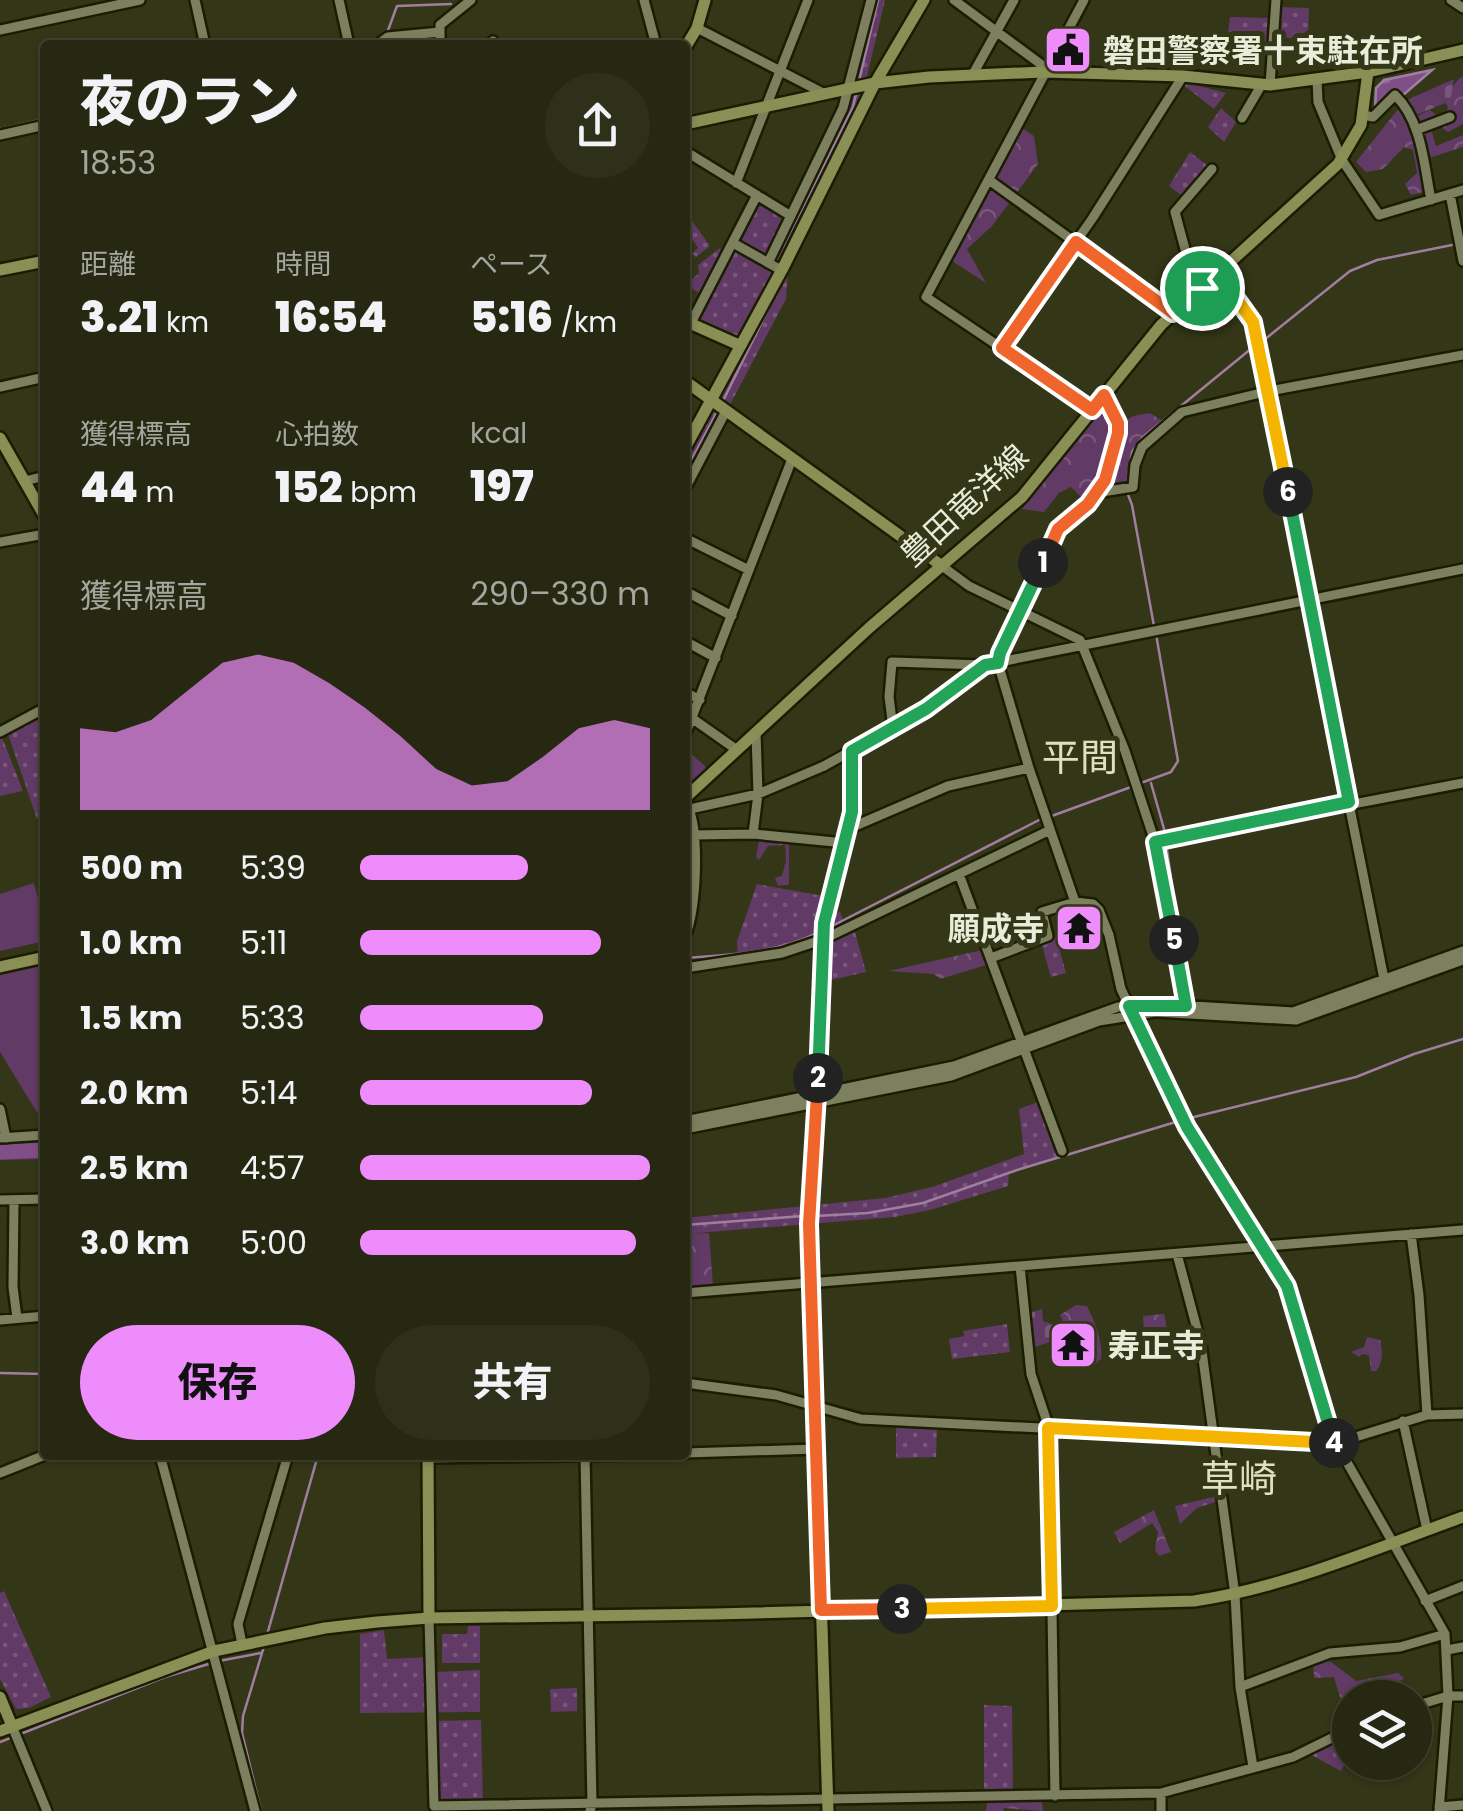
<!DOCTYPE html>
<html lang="ja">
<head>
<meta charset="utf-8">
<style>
  body { margin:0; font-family:Poppins,"Noto Sans JP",sans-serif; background:#2e301a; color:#f1f3f6; height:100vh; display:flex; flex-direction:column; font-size:38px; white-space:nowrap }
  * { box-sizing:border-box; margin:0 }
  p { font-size:32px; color:#a4a69f }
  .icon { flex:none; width:55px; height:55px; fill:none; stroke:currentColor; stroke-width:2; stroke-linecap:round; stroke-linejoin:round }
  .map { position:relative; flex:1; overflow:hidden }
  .details { position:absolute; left:40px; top:40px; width:650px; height:1420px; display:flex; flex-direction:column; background:#262811; border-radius:10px; box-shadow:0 2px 8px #0004,0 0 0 2px #424431 }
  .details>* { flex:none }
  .fabs { position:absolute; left:1332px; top:1680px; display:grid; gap:20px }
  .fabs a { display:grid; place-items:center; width:100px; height:100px; border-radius:50%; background:#262811; box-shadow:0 2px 8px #0004,0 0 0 2px #424431; font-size:50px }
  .pin { position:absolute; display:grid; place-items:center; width:85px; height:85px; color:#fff; margin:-42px; border:5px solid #fff; border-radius:50%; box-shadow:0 2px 10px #0007 }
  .km { position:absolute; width:50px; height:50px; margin:-25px; border-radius:50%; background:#222; color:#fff; font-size:28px; line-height:50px; text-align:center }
  .round { display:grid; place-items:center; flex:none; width:105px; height:105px; border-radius:52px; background:#2e301a }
  .overview { display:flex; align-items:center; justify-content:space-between; height:170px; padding:0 40px }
  h1 { font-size:55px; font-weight:800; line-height:75px }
  .metrics { display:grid; grid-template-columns:repeat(3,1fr); gap:15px; height:170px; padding:10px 40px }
  .metrics div { display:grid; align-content:center }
  .metrics b { font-size:42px; font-weight:800 }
  .metrics small { font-size:28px; font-weight:400 }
  .metrics p { font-size:28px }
  .chart { height:280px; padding:20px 40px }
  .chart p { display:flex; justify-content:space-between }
  .chart svg { width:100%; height:180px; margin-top:10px; fill:#ed8cfa; opacity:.7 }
  .button { display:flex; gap:20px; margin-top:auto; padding:20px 40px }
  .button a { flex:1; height:115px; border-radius:60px; background:#ed8cfa; color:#111; font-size:40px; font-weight:800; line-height:115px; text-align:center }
  .button a+a { background:#2e301a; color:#f1f3f6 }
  ul { padding:0 40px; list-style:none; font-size:32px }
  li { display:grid; grid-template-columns:160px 120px 1fr; align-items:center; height:75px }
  li i { height:25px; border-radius:12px; background:#ed8cfa }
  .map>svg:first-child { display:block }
</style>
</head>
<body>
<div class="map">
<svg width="1463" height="1811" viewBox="0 0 1463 1811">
  <defs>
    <pattern id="green-dots" width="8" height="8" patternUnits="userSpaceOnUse" patternTransform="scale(2.5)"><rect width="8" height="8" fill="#613a66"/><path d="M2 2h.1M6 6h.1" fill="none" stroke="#78577b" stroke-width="1.8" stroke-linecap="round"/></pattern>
    <pattern id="forest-crowns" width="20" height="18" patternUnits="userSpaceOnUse" patternTransform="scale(2.5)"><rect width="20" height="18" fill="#613a66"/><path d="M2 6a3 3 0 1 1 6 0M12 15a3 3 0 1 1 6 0" fill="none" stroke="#78577b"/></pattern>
    <pattern id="cemetery-stones" width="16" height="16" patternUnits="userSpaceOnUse" patternTransform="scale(2.5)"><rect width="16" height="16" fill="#613a66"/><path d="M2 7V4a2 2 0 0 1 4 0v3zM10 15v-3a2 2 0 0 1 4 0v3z" fill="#78577b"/></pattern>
    <pattern id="water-ripples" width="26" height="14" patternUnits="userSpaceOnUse" patternTransform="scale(2.5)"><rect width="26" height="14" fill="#814f88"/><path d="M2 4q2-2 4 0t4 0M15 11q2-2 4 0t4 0" fill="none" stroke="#936898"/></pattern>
  </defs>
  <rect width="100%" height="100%" fill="#333617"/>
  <path fill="url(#green-dots)" d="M871,0H885L861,102L789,256L786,299L685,489V454L739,346L692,321L759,200L788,217L843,108Z
    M1279,7L1309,8L1308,39L1276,37L1273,43L1227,41L1230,17L1275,18Z
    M1184,82L1226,93L1214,109L1181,83Z
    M1221,108L1236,122L1224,142L1208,127Z
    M1190,152L1212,169L1185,198L1169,186Z
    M685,211L710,246L696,257L692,253L698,248L685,228Z
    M720,248L722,251L699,293L685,285L699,273L698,265Z
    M41,714L45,725V816L37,819L8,734Z
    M0,732L23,791L0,796Z
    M757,884L829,897L826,921L840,911L845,928L853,925L866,972L822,982L825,938L782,953L738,960L737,941Z
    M1056,937L1066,973L1051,977L1041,942Z
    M1041,1101L1062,1151L1058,1157L1009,1171L1008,1186L930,1210L895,1217L685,1234V1218L885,1198L932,1187L1024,1154L1019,1109Z
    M45,1135V1159L0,1160V1138Z
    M1007,1324L1010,1352L952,1359L949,1339L964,1336L963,1331Z
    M896,1419L937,1423L936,1457L896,1458Z
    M1217,1496L1218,1501L1197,1508L1180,1524L1175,1506Z
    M4,1591L51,1697L29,1708L16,1709L0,1679V1593Z
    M468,1626H480V1663H442V1634H467Z
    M384,1630L387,1659L431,1657L435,1672L480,1670V1712L360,1713V1634Z
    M577,1688V1711L551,1712L550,1689Z
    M984,1705L1012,1706L1013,1797L984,1794Z
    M481,1720L483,1806L508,1805L509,1811H441L434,1806L432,1721Z
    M1344,1732L1350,1751L1341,1771L1304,1751Z"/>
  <path fill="url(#forest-crowns)" d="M1463,76V124L1448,132L1442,128C1451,110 1445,87 1463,76Z
    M1399,108L1422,152L1427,191L1411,195L1405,184L1417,173L1413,150L1404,147L1383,169L1366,172L1356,162Z
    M1430,110L1440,118L1430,125L1436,146L1463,135V147L1426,159L1415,117Z
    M1017,125L1034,136L1038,164L992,226L967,249L986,283L949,259Z
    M1102,409L1111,410L1118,426L1133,416L1150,413L1167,424L1138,454L1133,484L1096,493L1088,504L1071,487L1059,493L1044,512L1022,509L1044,480L1051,463L1066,451Z
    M685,749L705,766L707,779L685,794Z
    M766,838L789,842V884L778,886L775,878L782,876L786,861L785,845L768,846L759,860L756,857L759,841Z
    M987,949L993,963L940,979L934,974L888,971Z
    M709,1233L713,1286L685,1289V1234Z
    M1076,1305L1087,1306C1095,1322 1103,1342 1101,1359L1095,1364H1078L1075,1361L1077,1355L1084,1354L1082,1351L1090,1337L1072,1329L1067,1330L1060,1315Z
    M1164,1314L1168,1335L1193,1330L1197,1349L1145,1355L1143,1316Z
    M1367,1337L1380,1340C1383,1350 1383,1364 1376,1371H1371L1369,1355L1362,1354L1359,1357L1351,1352L1364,1347Z
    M1154,1510L1171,1552L1159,1556L1155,1550L1158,1532L1152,1523L1120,1543L1114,1532Z
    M1313,1658L1331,1662L1356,1681L1398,1673L1404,1678C1394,1689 1365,1697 1350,1698V1704L1340,1697L1334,1677L1314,1678Z
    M1042,1801L1043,1811L1004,1808L1003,1811H986L987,1802Z"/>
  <path fill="url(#cemetery-stones)" d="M1454,79L1449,108L1445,103L1414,116L1407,100Z
    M1042,1309L1043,1321L1052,1324L1053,1341L1035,1347L1030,1313Z"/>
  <path fill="#613a66" d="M34,883L45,927V941L0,951V894Z
    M45,963V1113L38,1114L0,1052V975Z"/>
  <path fill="url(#water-ripples)" stroke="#a07ea0" stroke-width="2.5" d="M1432,70L1401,97L1375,110L1376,88L1384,80Z"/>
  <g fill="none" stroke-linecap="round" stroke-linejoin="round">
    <path stroke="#a07ea0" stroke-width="2.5" d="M387,33L397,6L451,4
      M366,45L377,40
      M859,81L878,0
      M0,129L45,119
      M775,262L853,107L856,94
      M1259,344L1350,271L1377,260L1457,244
      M722,403L780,285
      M685,472L718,410
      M1127,484L1132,452L1143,437L1252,348
      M1127,492L1132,505L1154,626
      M1151,783L1164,829L1185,977
      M1138,784L1171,772L1178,761L1156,634
      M1049,817L1131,787
      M834,925L1041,819
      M685,958C730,955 776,953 817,933
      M1106,1016L1128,1011
      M1186,1119L1356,1077L1414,1054L1463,1039
      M816,1216L868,1213L923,1203L1017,1170L1179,1121
      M685,1225L803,1216
      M0,1373L45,1374
      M267,1635L318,1455
      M219,1661L261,1653
      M0,1742L165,1677L212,1663
      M261,1811L242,1733L243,1716L265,1643"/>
    <path stroke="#814f88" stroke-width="15" d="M0,1152L45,1150"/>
    <g stroke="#1b1d00" stroke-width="14">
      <path id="street" d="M195,0L205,45
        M339,0L349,45
        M644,0L656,45
        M954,0L1046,68
        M1084,0L926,297L1092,409
        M1451,0L1463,8
        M697,28L825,94
        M0,30L140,0
        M493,41V45
        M377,45L388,37L440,32
        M440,45V25L471,0
        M973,74L1014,0
        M1317,80L1318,102L1342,160L1379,215L1463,190
        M1270,85L1276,0
        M1363,115L1373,117L1395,95C1422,121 1424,165 1431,200
        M1242,118L1262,84
        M1416,130L1450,117
        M0,135L45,125
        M685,151L791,216
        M989,180L1173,313
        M736,183L808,0
        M1450,194L1463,261
        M733,243L781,270
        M768,263L843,108L871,0
        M1218,273L1253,323L1384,979
        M1202,288L1185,249L1175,212L1212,169
        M692,321L757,195
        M1001,348L1092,219L1183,76
        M0,387L45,377
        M25,481L45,476
        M685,489L726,411
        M1096,493L1133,487L1135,465L1142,447L1182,412L1269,391L1463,355
        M685,538L749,570
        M0,542L45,534
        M942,566L969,586L1080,640L1125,751L1155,842L1186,1006
        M685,591L732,616
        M685,641L716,658
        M685,692L700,700
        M693,719L737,750
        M893,728L889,697L892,662L983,665
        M0,732L45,708
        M685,735L792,459
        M690,809L758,794L824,766L927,709L985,665L1463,569
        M848,829L948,786L1029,768
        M753,834L758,794L756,733
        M694,835L753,834L845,843
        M1155,842L1463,783
        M959,874L1062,1151
        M1075,902L1029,768L998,663L1000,653L1057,529L1088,505L1105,480L1118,433L1117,423L1104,395
        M685,936C697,911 700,829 687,805
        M991,958L1048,936L1042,912L1075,902L1093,904L1099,910L1109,935L1121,989L1187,1127L1287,1286L1324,1416L1336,1443L1445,1634L1448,1696L1439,1811
        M685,968L782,953L824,939L1050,830
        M0,1109L6,1138
        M685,1121L954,1066L1118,1007L1160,1004L1293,1012L1463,951
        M685,1129L951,1076L1099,1021L1155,1012L1296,1020L1463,960
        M0,1138L45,1135
        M0,1200L45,1199
        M14,1200L13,1287L17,1318
        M1411,1234L1419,1295L1427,1415
        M1177,1254L1201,1344L1235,1595L1240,1687L1253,1767
        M1020,1266L1031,1374L1049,1428L1055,1796
        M685,1293L1463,1230
        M0,1320L45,1316
        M685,1383L776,1395L861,1419L1336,1443L1427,1415L1463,1414
        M1403,1421L1427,1530
        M685,1453L816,1449
        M160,1455L255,1811
        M585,1455L592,1804L590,1811
        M428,1458L635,1455
        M0,1473L45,1455
        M1425,1601L1463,1586
        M429,1618L434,1806
        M242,1644L238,1624L288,1455
        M1447,1650L1463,1647
        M1240,1687L1330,1653L1400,1647L1445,1634
        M1415,1706L1448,1696H1463
        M12,1726L47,1811
        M1161,1793V1811
        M434,1806L1161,1793L1293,1757L1350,1729
        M1439,1807L1463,1805"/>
    </g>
    <g stroke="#1b1d00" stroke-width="16">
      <path id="secondary" d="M685,48L697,28L705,0
        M685,124L875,83L929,77L1043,72L1183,76L1270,85L1368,72
        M0,270L45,261
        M685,321L739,345
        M685,381L942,566
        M0,438L45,517
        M685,448L784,266L875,83L924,0
        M685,798L869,628L1022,497L1161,325L1338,164L1361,125L1368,72L1463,50
        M0,967L45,957
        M428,1455L429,1618
        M0,1697L12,1726
        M0,1731L214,1651L325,1628L377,1622L429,1618L715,1614L1194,1601C1287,1587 1374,1549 1463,1517
        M828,1811L809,1224L824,921L851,812V751"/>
    </g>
    <use href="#street" stroke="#7c805e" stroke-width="9"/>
    <use href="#secondary" stroke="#8a8f56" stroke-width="11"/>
  </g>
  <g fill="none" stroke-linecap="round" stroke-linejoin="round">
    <g stroke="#fff" stroke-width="20">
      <path id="split-1" d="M1043,563L1058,529L1088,504L1105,480L1118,433V423L1104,395L1092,410L1002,348L1076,242L1173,313L1202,288"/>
    </g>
    <g stroke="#fff" stroke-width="20">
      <path id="split-2" d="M818,1078L824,923L852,812V751L926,709L985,665L998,663L1000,653L1043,563"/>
    </g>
    <g stroke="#fff" stroke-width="20">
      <path id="split-3" d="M818,1078L809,1224L821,1610L902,1609"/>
    </g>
    <g stroke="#fff" stroke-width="20">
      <path id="split-4" d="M902,1609L1052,1606L1048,1428L1334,1443"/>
    </g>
    <g stroke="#fff" stroke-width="20">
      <path id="split-5" d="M1174,940L1186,1006H1129L1187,1127L1287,1286L1334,1443"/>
    </g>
    <g stroke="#fff" stroke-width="20">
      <path id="split-6" d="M1174,940L1155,842L1349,802L1288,492"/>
    </g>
    <g stroke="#fff" stroke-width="20">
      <path id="split-7" d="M1202,288L1218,273L1253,322L1288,492"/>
    </g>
    <use href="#split-1" stroke="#f0652b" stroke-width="12"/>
    <use href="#split-2" stroke="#22a559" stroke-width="12"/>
    <use href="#split-3" stroke="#f0652b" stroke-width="12"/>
    <use href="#split-4" stroke="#f5b400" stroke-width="12"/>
    <use href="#split-5" stroke="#22a559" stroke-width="12"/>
    <use href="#split-6" stroke="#22a559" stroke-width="12"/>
    <use href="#split-7" stroke="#f5b400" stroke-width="12"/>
  </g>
  <defs>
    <g id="civic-square" transform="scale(2.5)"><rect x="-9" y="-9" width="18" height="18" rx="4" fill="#ed8cfa" stroke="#333617"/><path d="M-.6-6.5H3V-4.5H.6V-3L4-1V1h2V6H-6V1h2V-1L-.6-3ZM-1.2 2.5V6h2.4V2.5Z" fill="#111"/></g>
    <g id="temple-square" transform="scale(2.5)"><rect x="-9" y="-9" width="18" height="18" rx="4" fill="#ed8cfa" stroke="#333617"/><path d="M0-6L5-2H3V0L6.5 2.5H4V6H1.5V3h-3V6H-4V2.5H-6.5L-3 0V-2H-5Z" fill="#111"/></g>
  </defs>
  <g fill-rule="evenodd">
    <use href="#civic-square" x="1068" y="50"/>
    <use href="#temple-square" x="1079" y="928"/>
    <use href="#temple-square" x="1073" y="1345"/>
  </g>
  <g text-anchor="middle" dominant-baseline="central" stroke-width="10" stroke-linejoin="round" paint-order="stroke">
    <g font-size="32" font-weight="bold" fill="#e9ecd9" stroke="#333617" text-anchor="start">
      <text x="1103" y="50">磐田警察署十束駐在所</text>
      <text x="1044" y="928" text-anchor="end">願成寺</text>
      <text x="1108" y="1345">寿正寺</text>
    </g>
    <g font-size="32" fill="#e9ecd9" stroke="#333617">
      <text transform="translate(964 505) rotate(-43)">豊田竜洋線</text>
    </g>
    <g font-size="38" fill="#dee3be" stroke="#333617">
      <text x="1080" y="757">平間</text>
      <text x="1239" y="1478">草崎</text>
    </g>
  </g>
</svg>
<div class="fabs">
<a><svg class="icon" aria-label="layers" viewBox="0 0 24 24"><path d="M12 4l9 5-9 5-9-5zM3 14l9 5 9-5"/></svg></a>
</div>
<div class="pin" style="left:1202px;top:288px;background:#1e9e55"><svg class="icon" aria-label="arrive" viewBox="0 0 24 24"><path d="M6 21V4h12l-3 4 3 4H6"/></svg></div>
<b class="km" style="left:1043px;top:563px">1</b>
<b class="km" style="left:818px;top:1078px">2</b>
<b class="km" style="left:902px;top:1609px">3</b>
<b class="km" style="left:1334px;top:1443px">4</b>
<b class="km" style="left:1174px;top:940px">5</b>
<b class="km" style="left:1288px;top:492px">6</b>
<section class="details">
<div class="overview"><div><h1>夜のラン</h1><p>18:53</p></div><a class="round"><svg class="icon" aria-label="share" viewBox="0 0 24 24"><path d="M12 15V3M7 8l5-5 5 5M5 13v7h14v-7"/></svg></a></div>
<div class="metrics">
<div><p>距離</p><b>3.21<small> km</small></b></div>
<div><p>時間</p><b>16:54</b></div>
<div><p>ペース</p><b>5:16<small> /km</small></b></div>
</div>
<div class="metrics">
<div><p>獲得標高</p><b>44<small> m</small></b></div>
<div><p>心拍数</p><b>152<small> bpm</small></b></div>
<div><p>kcal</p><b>197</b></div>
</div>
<div class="chart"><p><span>獲得標高</span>290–330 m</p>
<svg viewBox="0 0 160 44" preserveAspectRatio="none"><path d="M0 44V24L10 25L20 22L30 15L40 8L50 6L60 8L70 13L80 19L90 26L100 34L110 38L120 37L130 31L140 24L150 22L160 24V44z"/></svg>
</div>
<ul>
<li><b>500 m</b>5:39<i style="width:58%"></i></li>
<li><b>1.0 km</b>5:11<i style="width:83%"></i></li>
<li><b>1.5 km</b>5:33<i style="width:63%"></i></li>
<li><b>2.0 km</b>5:14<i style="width:80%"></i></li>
<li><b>2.5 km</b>4:57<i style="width:100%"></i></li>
<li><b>3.0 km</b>5:00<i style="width:95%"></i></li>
</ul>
<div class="button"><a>保存</a><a>共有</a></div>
</section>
</div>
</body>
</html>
